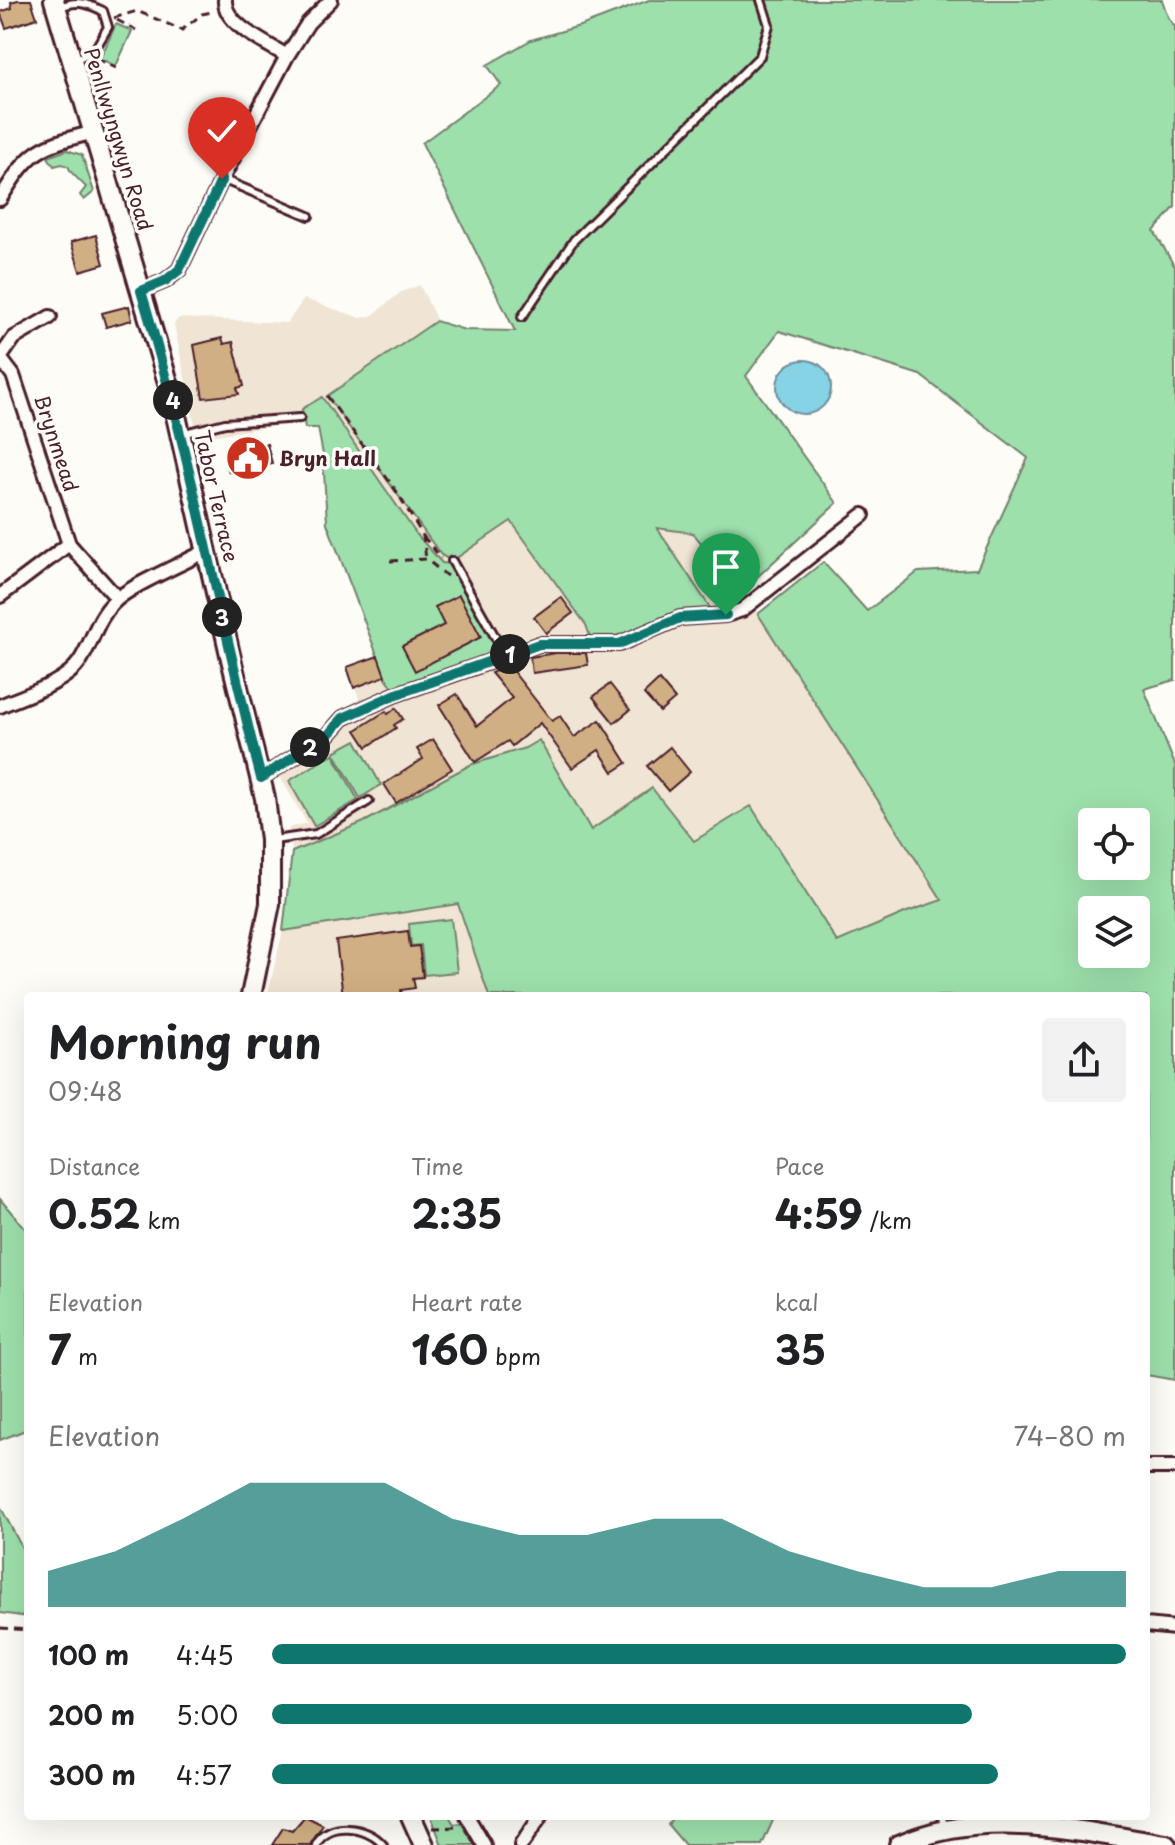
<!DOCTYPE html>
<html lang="en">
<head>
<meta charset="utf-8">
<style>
  body { margin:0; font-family:"Playpen Sans",sans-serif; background:#f2f2f2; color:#202124; height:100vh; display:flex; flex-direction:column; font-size:30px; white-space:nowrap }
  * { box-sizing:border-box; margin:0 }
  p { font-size:26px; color:#757577 }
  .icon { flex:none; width:44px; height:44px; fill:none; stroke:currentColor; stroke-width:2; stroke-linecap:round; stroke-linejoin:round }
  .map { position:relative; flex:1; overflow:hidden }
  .sheet { position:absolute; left:24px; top:992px; width:1126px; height:828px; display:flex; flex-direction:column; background:#fff; border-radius:8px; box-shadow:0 8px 32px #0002 }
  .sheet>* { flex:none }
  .tools { position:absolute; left:1078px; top:808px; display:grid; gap:16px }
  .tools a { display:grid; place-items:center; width:72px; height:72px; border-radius:8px; background:#fff; box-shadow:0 8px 32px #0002; font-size:40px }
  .pin { position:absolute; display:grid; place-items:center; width:68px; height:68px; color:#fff; margin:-82px -34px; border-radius:50% 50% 50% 0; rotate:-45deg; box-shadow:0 0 8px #0007 }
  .pin .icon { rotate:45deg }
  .km { position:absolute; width:40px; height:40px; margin:-20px; border-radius:50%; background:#222; color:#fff; font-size:22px; line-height:40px; text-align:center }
  .round { display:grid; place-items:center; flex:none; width:84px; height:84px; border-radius:8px; background:#f2f2f2 }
  .head { display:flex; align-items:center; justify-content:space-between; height:136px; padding:0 24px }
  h1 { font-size:44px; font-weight:700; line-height:60px }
  .metrics { display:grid; grid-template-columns:repeat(3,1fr); gap:12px; height:136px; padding:8px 24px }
  .metrics div { display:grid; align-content:center }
  .metrics b { font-size:40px; font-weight:700 }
  .metrics small { font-size:22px; font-weight:400 }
  .metrics p { font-size:22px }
  .chart { height:224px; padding:16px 24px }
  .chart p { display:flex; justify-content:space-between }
  .chart svg { width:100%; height:144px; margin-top:8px; fill:#0f766e; opacity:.7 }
  ul { padding:0 24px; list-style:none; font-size:26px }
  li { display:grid; grid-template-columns:128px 96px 1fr; align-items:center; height:60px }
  li i { height:20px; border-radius:10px; background:#0f766e }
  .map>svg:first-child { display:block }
</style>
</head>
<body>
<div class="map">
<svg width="1175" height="1845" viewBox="0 0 1175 1845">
  <rect width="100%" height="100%" fill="#fdfcf7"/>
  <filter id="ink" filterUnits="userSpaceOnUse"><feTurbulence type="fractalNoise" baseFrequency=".0125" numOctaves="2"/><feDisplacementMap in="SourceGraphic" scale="16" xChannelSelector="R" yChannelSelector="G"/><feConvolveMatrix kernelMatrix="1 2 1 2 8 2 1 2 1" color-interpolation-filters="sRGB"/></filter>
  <g filter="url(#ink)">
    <path fill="#f0e5d4" d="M420,285L437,321L465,330L524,331L758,614L942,900L821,948L687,993L539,741L364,822L292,852L289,828L307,823L280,777L274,759L326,728L343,712L360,701L347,667L377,655L327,523L323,455L318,428H305L303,421L217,435L201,444L192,413L174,324L179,318L287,323L304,299L361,318L373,315L401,292Z
      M459,904L489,996H267L283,931Z"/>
    <path fill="#9de0ac" stroke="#74806c" stroke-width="2" fill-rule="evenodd" d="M649,0H1162L1168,17L1175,27V207L1154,231L1175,267V680L1144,689L1175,765V1380L1146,1375V996H489L458,904L283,931L292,852L364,822L470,765L525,748L539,740L591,830L652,788L694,841L751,806L837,942L907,912L942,900L758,614L823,562L867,611L918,572L977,569L1028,458L920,375L779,331L746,376L837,503L741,592L693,533L657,528L711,609L667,616L636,633L591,639L586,625L511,521L452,561L441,555L327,396L436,321L465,330L515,331L422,143L501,85L487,65L531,40L583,25ZM1092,822H1136V866H1092ZM1092,910H1136V954H1092Z
      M116,24L132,31L116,66L100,59Z
      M67,150L82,155L94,192L84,200L80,195L86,187L71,172L68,166L62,164L54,166L48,157Z
      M322,397L417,535L442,563L451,564L499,651L394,689L385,676L327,523L323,455L318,428H305L302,409Z
      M356,740L381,785L360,798L334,752Z
      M333,754L358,800L314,826L289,781Z
      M451,919L457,972L424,975L421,945L411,946L409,924Z
      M0,1199L28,1232V1429L0,1440Z
      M0,1506L28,1559V1617L0,1613Z
      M431,1816H449L454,1824L466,1822L479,1845H442Z
      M674,1816H775L762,1845H685L668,1825Z"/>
    <path fill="#86d3e5" stroke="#6e8b9b" stroke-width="2" d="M777 387a27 27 0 1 1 54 0a27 27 0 1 1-54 0Z"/>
    <path fill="#d1af84" stroke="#4a1f2b" stroke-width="2" d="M18,0H31L37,18L6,28L0,12L12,8L11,2Z
      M96,235L104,264L80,271L71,242Z
      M129,306L132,320L106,327L102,313Z
      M222,338L224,344L233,342L244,386L237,388L239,394L203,398L194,345Z
      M267,444L272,463L229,472L225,453Z
      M459,595L481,637L415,671L402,646L444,625L435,607Z
      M561,597L573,613L546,633L534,617Z
      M556,653H586L588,665L532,673L530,657Z
      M378,656L385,676L354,688L347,667Z
      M508,665L552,721L560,716L574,737L600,720L627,763L613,772L599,750L572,768L540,723L512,746L508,741L475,762L439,705L457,694L477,726L512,698L491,673Z
      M659,680L675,699L660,712L644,694Z
      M610,684L630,710L614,723L593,697Z
      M396,708L403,719L394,725L396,728L367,747L356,730L386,711L388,714Z
      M433,739L452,769L396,803L384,784L423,759L417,749Z
      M670,747L690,772L668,791L647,766Z
      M408,931L410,947L419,946L423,977L413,978L415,988L401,990L402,996H343L336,941Z
      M305,1816L323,1825L310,1845H272L283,1828L292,1831Z"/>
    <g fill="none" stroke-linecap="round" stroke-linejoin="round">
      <g stroke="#4a1f2b" stroke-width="12">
        <path id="lane" d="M57,8C76,0 85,2 103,11L108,27L94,51L76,59
          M222,179L309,216
          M522,317L574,240L760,56L769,25L761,0
          M181,434L225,423L300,418
          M452,561L506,656
          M274,840L316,834L369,801
          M942,1816L944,1829
          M316,1845C328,1821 368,1826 383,1845"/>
      </g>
      <g stroke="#4a1f2b" stroke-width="18">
        <path id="street" d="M225,0C223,24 268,44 287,56
          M0,199C31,149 38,146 95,132
          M141,291L165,281L179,270L222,179L287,56L308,23L331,0
          M0,358L13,375L69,544L117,598
          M0,358L14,338L50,317
          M0,596L69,544
          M0,706C25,695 65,684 80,661C93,641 97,618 114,602C129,586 184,563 206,551
          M261,778L329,734L343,718L394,695L506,656L539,644H619L680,618L726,615L742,610L863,515
          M1146,1467H1175
          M1146,1625L1175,1628
          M467,1816L484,1845
          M521,1845L541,1816"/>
      </g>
      <g stroke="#4a1f2b" stroke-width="24">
        <path id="secondary" d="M54,0L170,389L231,659L265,798L270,840V904L251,996
          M411,1816L424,1845
          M899,1845C983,1807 1078,1831 1166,1845"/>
      </g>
      <path stroke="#4a1f2b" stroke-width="3" stroke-dasharray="8 6" stroke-linecap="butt" d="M114,18L137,11L182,30L202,14L212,12
        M117,20L136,30
        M97,59L116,68
        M327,396L397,492L423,536L426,559
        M423,536L441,558
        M390,561L426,559L447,576
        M0,1628L28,1630
        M433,1828L457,1827"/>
      <use href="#lane" stroke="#fdfcf7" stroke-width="6"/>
      <use href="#street" stroke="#fdfcf7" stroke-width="12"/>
      <use href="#secondary" stroke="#fdfcf7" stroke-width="18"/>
    </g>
  </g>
  <g fill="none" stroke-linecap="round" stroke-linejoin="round" filter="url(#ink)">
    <g stroke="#fff" stroke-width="16">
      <path id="route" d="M222,179L179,270L165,281L141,291C190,451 219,616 261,778L329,734L343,718L394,695L528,648L539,644H619L680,618L726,615"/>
    </g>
    <use href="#route" stroke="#0f766e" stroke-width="10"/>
  </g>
  <defs>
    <g id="civic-disc" transform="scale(2.3)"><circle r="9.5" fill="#c8321e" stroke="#fdfcf7"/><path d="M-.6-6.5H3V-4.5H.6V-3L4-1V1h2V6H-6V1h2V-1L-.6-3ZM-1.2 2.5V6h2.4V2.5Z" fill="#fff"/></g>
  </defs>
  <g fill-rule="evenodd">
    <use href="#civic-disc" x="248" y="458"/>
  </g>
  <g text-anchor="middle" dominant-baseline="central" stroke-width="7" stroke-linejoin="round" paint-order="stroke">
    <g font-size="20" fill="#4a1f2b" stroke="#fdfcf7">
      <text transform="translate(119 139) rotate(73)">Penllwyngwyn Road</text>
      <text transform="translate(57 443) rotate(72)">Brynmead</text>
      <text transform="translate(217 496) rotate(77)">Tabor Terrace</text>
    </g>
    <g font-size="20" font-weight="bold" fill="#4a1f2b" stroke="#fdfcf7" text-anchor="start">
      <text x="279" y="458">Bryn Hall</text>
    </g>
  </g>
</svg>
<div class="tools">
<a><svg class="icon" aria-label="locate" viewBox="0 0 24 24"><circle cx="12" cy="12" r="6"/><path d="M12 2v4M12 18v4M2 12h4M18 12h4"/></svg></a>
<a><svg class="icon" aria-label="layers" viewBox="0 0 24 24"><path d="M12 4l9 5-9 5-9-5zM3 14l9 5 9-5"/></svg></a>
</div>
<div class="pin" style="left:726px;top:615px;background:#1e9e55"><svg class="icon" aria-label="arrive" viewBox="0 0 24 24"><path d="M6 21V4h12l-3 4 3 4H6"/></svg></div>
<div class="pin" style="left:222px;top:179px;background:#d93025"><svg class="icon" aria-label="check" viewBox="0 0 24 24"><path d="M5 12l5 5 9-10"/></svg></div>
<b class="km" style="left:510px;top:654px">1</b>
<b class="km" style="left:310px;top:747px">2</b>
<b class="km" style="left:222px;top:617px">3</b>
<b class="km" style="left:173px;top:400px">4</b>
<section class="sheet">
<div class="head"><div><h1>Morning run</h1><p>09:48</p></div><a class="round"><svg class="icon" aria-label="share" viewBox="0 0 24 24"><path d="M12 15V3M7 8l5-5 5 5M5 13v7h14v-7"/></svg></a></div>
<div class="metrics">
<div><p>Distance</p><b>0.52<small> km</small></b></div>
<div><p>Time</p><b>2:35</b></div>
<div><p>Pace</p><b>4:59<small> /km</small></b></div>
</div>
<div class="metrics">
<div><p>Elevation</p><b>7<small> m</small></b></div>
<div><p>Heart rate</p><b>160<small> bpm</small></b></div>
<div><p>kcal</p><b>35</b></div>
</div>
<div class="chart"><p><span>Elevation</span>74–80 m</p>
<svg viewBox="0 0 160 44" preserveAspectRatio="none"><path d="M0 44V33L10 27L20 17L30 6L40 6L50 6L60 17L70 22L80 22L90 17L100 17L110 27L120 33L130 38L140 38L150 33L160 33V44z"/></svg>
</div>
<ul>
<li><b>100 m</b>4:45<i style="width:100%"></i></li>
<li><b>200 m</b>5:00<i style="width:82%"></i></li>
<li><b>300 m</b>4:57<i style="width:85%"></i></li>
</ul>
</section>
</div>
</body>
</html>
